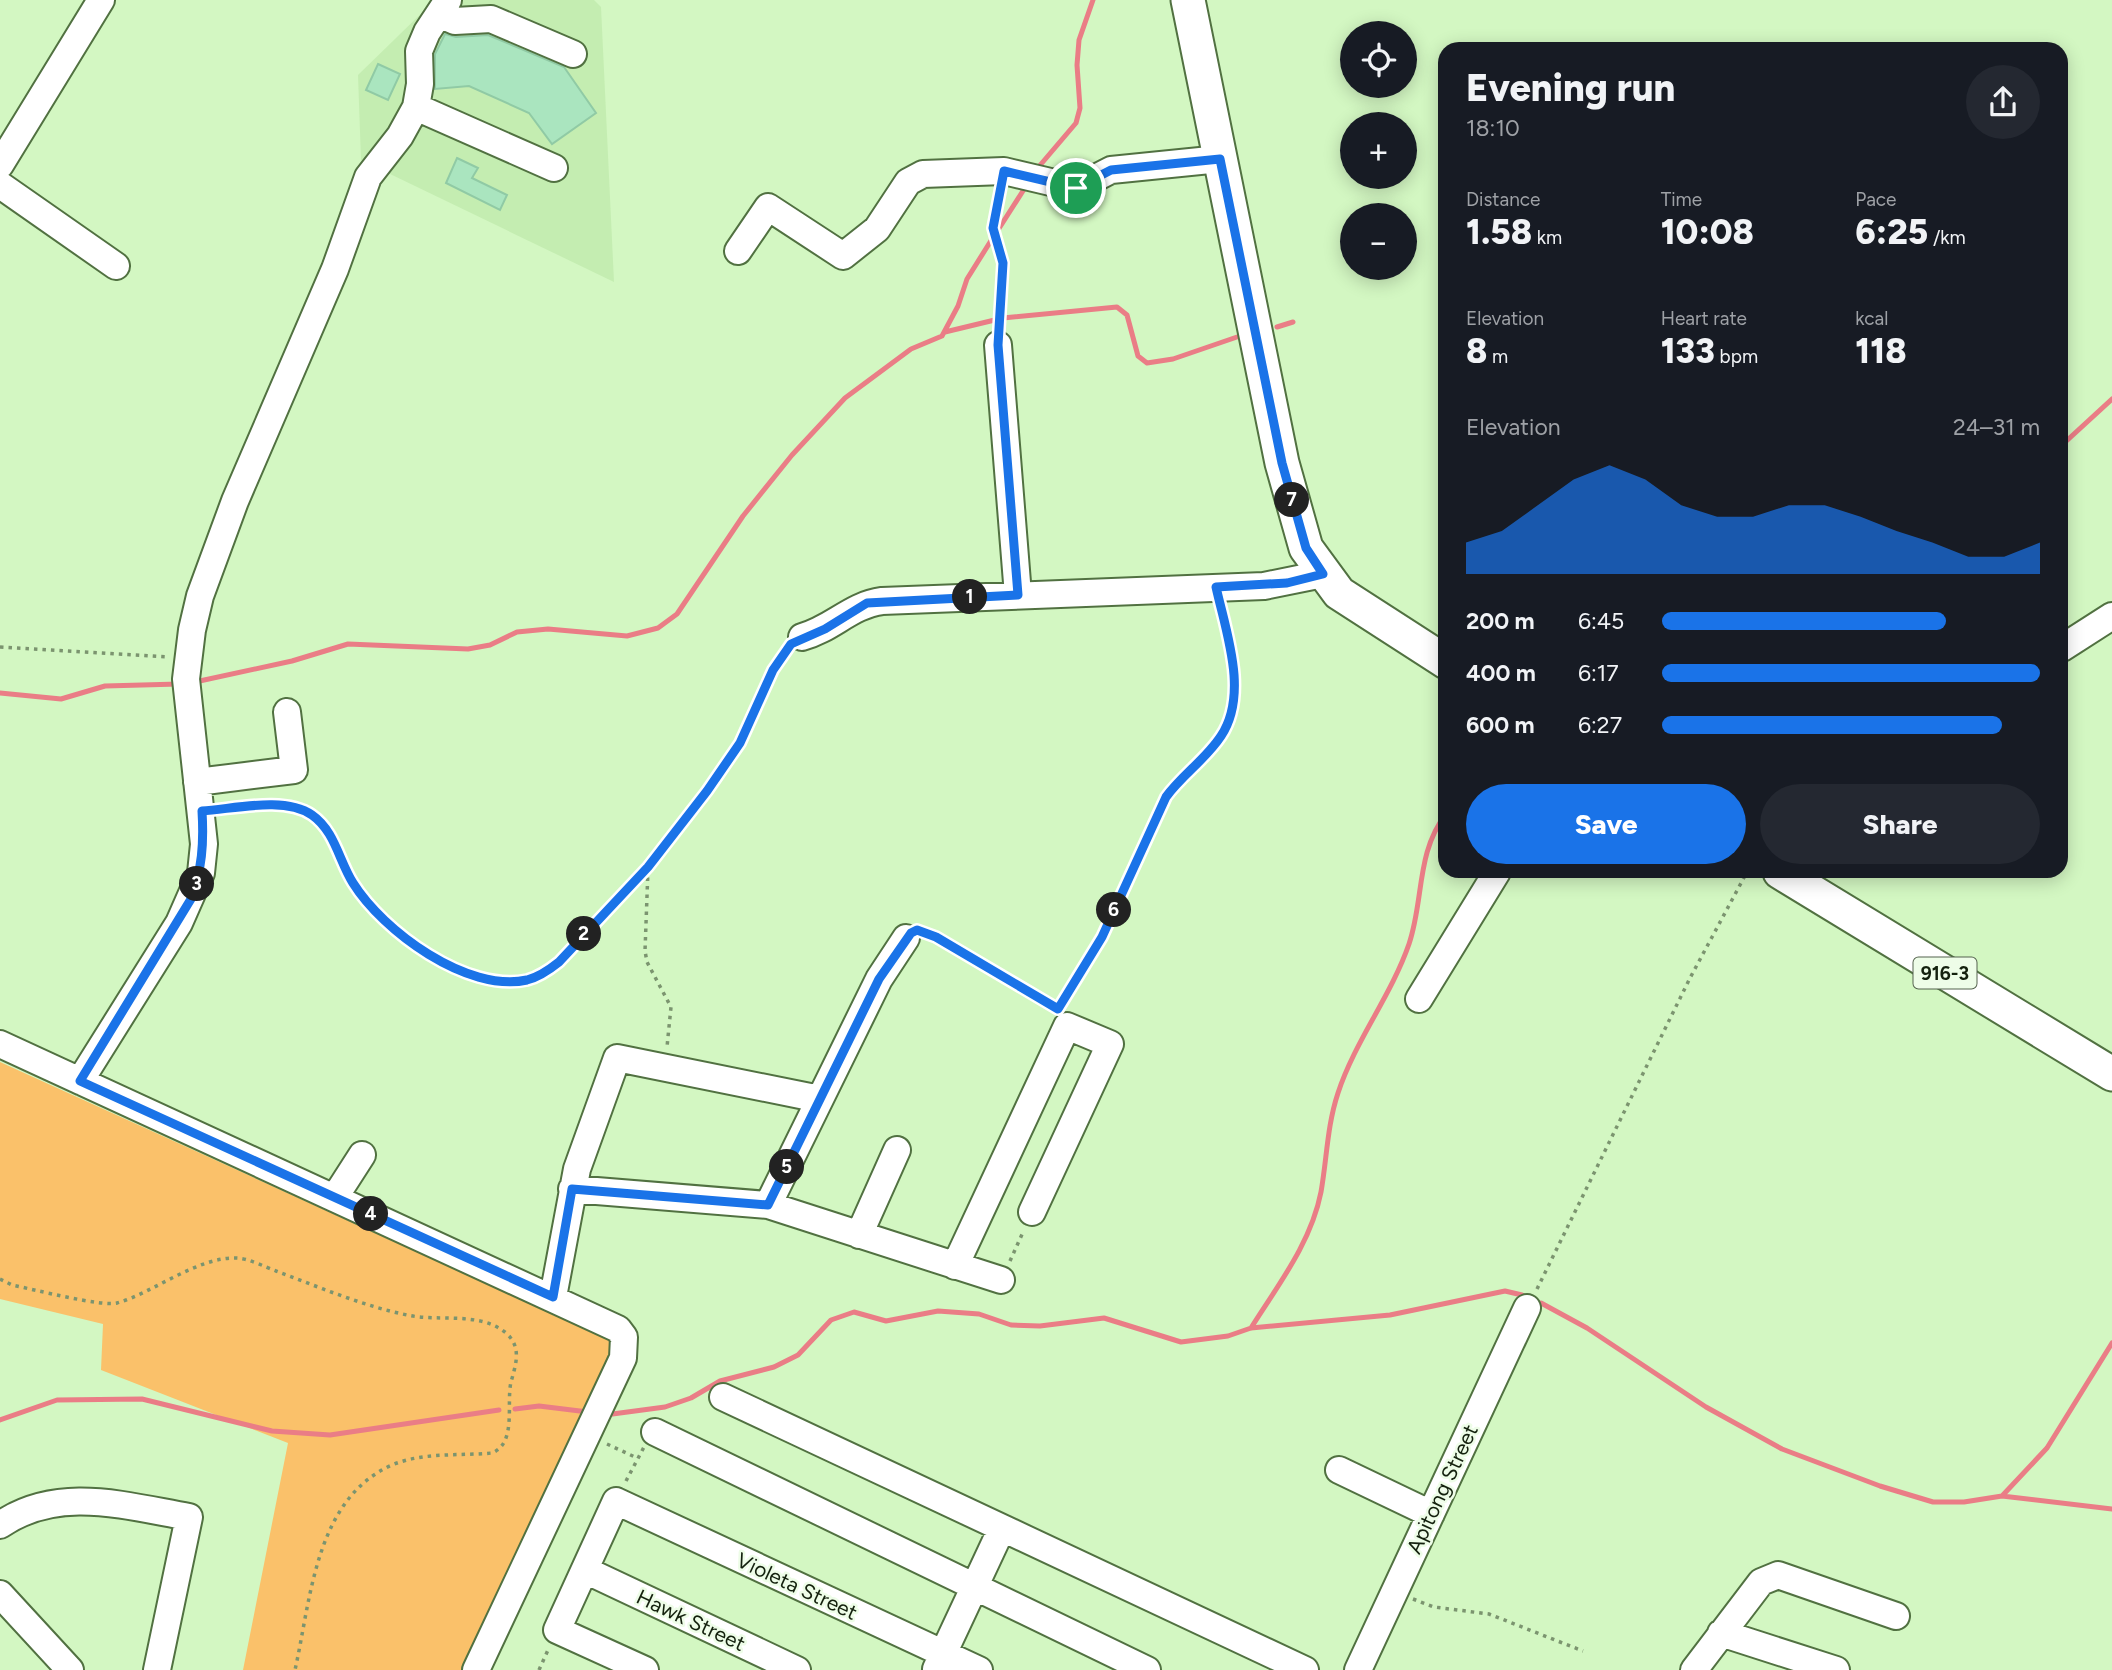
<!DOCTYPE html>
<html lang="en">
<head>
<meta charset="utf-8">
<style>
  body { margin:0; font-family:Figtree,sans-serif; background:#242831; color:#f1f3f6; height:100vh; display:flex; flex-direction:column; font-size:26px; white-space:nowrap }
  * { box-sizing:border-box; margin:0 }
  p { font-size:23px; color:#9ea1a6 }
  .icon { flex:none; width:38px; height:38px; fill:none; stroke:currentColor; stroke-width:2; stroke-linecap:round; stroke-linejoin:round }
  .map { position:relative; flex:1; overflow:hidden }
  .side { position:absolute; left:1438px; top:42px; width:630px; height:836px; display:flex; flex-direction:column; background:#171b24; border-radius:21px; box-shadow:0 4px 18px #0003 }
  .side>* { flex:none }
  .fabs { position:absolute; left:1340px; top:21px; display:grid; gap:14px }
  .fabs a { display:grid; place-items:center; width:77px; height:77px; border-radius:50%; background:#171b24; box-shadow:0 4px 18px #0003; font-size:35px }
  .pin { position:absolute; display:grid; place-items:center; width:60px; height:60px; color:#fff; margin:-30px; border:4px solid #fff; border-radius:50%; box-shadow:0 2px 7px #0007 }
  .km { position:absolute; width:35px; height:35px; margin:-18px; border-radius:50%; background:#222; color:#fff; font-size:19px; line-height:35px; text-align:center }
  .round { display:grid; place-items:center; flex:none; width:74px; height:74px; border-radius:37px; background:#242831 }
  .head { display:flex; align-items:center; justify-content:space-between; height:119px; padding:0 28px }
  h1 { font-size:38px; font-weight:800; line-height:52px }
  .metrics { display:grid; grid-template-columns:repeat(3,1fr); gap:10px; height:119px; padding:7px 28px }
  .metrics div { display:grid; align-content:center }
  .metrics b { font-size:35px; font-weight:800 }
  .metrics small { font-size:19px; font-weight:400 }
  .metrics p { font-size:19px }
  .chart { height:196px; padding:14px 28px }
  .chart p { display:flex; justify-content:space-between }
  .chart svg { width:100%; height:126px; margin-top:7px; fill:#1a73e8; opacity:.7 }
  .primary-button { display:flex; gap:14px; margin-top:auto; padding:14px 28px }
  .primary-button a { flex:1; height:80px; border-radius:42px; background:#1a73e8; color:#fff; font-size:28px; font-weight:800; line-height:80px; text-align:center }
  .primary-button a+a { background:#242831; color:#f1f3f6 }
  ul { padding:0 28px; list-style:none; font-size:23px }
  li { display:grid; grid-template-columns:112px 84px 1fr; align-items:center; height:52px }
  li i { height:18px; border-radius:9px; background:#1a73e8 }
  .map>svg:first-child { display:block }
</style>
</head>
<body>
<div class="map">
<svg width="2112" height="1670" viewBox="0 0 2112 1670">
  <rect width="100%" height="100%" fill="#d3f7c2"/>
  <path fill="#c4edb1" d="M435,0H594L601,7L614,282L361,160L358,75Z"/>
  <path fill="#fac16a" d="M0,1062L617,1343L465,1670H243L288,1443L101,1370L103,1324L0,1299Z"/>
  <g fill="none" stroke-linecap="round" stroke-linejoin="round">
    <path stroke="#ea7d86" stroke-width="5" d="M1036,170L1076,123L1080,108L1077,65L1079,40L1093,0
      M998,230L1028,183
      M1277,327L1293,322
      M945,332L1003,318L1117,307L1127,315L1138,356L1147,363L1173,359L1237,337
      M2062,445L2112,399
      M195,682L292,661L348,644L468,649L490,645L517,632L548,629L627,636L658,628L677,614L743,516L792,455L845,398L911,349L942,336L958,306L967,279L992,239
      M0,693L61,699L105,686L179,684
      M1541,1303L1587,1328L1706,1407L1782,1449L1880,1486L1933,1502H1964L2002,1496L2112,1509
      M1251,1328C1278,1285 1311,1243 1321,1192C1327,1158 1327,1126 1338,1093C1355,1041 1391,996 1409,944C1424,900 1416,852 1446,814
      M515,1409L539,1406L588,1412
      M605,1415L665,1407L691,1398L720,1381L774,1367L798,1355L831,1320L854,1312L886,1321L938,1311L979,1314L1011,1325L1040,1326L1104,1318L1181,1342L1228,1336L1251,1328L1390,1315L1505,1291L1522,1295
      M0,1420L57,1400L142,1399L272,1431L330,1435L499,1410
      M2002,1496L2047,1448L2112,1343"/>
  </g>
  <path fill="#aae5bf" stroke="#90caa5" stroke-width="2" d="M445,34L456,37L488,35L564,67L596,113L552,144L529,113L469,86L435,89V54Z
    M378,64L400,74L388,100L366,90Z
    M457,158L478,168L472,178L507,195L500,210L446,183Z"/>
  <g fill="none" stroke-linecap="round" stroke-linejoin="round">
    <g stroke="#517141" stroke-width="30">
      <path id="minor" d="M439,14L455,21L491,19L573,54
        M416,107L554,168
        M0,165L101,0
        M0,185L116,266
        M738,251L768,207L843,256L877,229L908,182L923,174L1004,171L1076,188L1111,170L1220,159
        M998,345L1018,595
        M802,637C832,629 851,605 882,601L1264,586L1323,574
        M2062,648L2112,616
        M197,782L294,770L287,712
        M1419,999L1497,872
        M0,1044L618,1329L624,1337L623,1358L476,1670
        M80,1081L179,923L201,873L204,844L186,679L192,630L200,596L235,501L335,269L368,177L400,136L416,107L420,84L419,51L427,32L448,0
        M572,1189L768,1205L1001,1280
        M335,1197L362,1155
        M768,1205L879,979L906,938
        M859,1235L897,1150
        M955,1266L1067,1026L1110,1044L1032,1212
        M553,1297L577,1169L617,1058L820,1099
        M723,1397L1305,1670
        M655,1432L1147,1670
        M1339,1470L1431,1514
        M0,1525C58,1485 125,1506 189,1517L157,1670
        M585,1570L797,1670
        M0,1594L70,1670
        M1721,1633L1836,1670
        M936,1669L1002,1528
        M645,1670L557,1630L616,1501L979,1670
        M1358,1670L1527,1308
        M1694,1670L1761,1582L1778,1575L1896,1616"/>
    </g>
    <g stroke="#517141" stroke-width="37">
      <path id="major" d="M1188,0L1282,463L1306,548L1339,593L1446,662
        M1780,872L2112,1074"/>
    </g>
    <path stroke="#7b946f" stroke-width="3.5" stroke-dasharray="3.5 5" stroke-linecap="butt" d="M999,194L993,220L1003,263L999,324
      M0,647L169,657
      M221,810C249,808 286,799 311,815C334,830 339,860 352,883C382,930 468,993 527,980C539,977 549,970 559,962C623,893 689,825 739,745C758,715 763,676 786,650
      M648,869L645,951L647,962L671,1007L667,1047
      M926,932L1056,1007
      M1061,1004L1102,937L1166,797C1182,774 1207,759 1221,736C1245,698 1230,647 1220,607
      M1010,1261L1024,1230
      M0,1279L12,1285C32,1289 102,1307 117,1303C153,1293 197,1257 236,1258C248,1258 265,1267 276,1271C319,1287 363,1306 407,1315C438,1322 480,1311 506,1333C522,1347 516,1364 511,1382C506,1404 517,1443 492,1453C459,1456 423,1452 392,1465C315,1499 311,1599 295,1670
      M1537,1289L1690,978L1747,872
      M607,1444L637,1458
      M626,1481L644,1447
      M1413,1599L1434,1607L1489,1614L1583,1651
      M539,1670L548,1650"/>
    <use href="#minor" stroke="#fff" stroke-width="26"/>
    <use href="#major" stroke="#fff" stroke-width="33"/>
  </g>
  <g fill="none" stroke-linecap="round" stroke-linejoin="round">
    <g stroke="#fff" stroke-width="14">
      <path id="route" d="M1220,159L1282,463L1306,548L1323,574L1287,583L1216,587C1226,632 1249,694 1221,736C1206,759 1182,775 1166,797L1102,937L1058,1009L936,937L917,930L911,933L879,979L768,1205L572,1189L553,1297L80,1081L191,899C202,869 204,844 202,811C234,809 284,796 312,815C335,831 339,861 353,883C383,931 467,993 527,980C539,977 549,970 559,962L648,867L707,791L740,743L773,670L791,644L825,629L867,603L1018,595L998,345L1003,263L993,228L1004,171L1076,188L1111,170Z"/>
    </g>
    <use href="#route" stroke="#1a73e8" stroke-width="9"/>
  </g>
  <g text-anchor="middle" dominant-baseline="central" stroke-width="5" stroke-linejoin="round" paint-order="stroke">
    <rect fill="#eefde8" stroke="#55634f" stroke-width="2" x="1913.5" y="957.5" width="63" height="31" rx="5"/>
    <g font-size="19" font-weight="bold" fill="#14210e">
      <text x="1945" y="973">916-3</text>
    </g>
    <g font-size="21" fill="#14210e" stroke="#eefde8">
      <text transform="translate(1442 1489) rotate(-65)">Apitong Street</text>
      <text transform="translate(797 1586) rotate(25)">Violeta Street</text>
      <text transform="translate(691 1620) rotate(25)">Hawk Street</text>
    </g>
  </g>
</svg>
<div class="fabs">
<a><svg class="icon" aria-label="locate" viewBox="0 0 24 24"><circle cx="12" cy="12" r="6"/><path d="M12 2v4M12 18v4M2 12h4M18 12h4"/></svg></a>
<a>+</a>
<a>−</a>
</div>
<div class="pin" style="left:1076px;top:188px;background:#1e9e55"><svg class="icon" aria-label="arrive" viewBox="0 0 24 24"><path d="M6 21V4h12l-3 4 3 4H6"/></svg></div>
<b class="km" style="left:970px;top:597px">1</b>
<b class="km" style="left:584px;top:934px">2</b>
<b class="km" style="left:197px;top:884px">3</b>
<b class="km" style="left:371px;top:1214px">4</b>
<b class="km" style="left:787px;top:1167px">5</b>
<b class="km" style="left:1114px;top:910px">6</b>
<b class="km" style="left:1292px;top:500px">7</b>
<section class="side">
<div class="head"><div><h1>Evening run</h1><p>18:10</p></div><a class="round"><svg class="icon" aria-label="share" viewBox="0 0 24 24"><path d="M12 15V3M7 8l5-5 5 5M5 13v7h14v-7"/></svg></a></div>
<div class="metrics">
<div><p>Distance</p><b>1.58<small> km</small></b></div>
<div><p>Time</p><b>10:08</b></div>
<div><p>Pace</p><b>6:25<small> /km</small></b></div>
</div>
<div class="metrics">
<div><p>Elevation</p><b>8<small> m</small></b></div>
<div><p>Heart rate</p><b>133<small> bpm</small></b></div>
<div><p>kcal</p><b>118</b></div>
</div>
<div class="chart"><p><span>Elevation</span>24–31 m</p>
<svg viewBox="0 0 160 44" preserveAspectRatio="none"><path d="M0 44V33L10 29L20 20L30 11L40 6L50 11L60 20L70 24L80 24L90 20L100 20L110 24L120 29L130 33L140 38L150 38L160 33V44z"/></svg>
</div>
<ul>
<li><b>200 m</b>6:45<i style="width:75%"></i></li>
<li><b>400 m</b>6:17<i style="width:100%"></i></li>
<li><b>600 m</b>6:27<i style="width:90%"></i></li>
</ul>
<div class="primary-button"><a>Save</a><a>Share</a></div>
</section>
</div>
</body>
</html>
